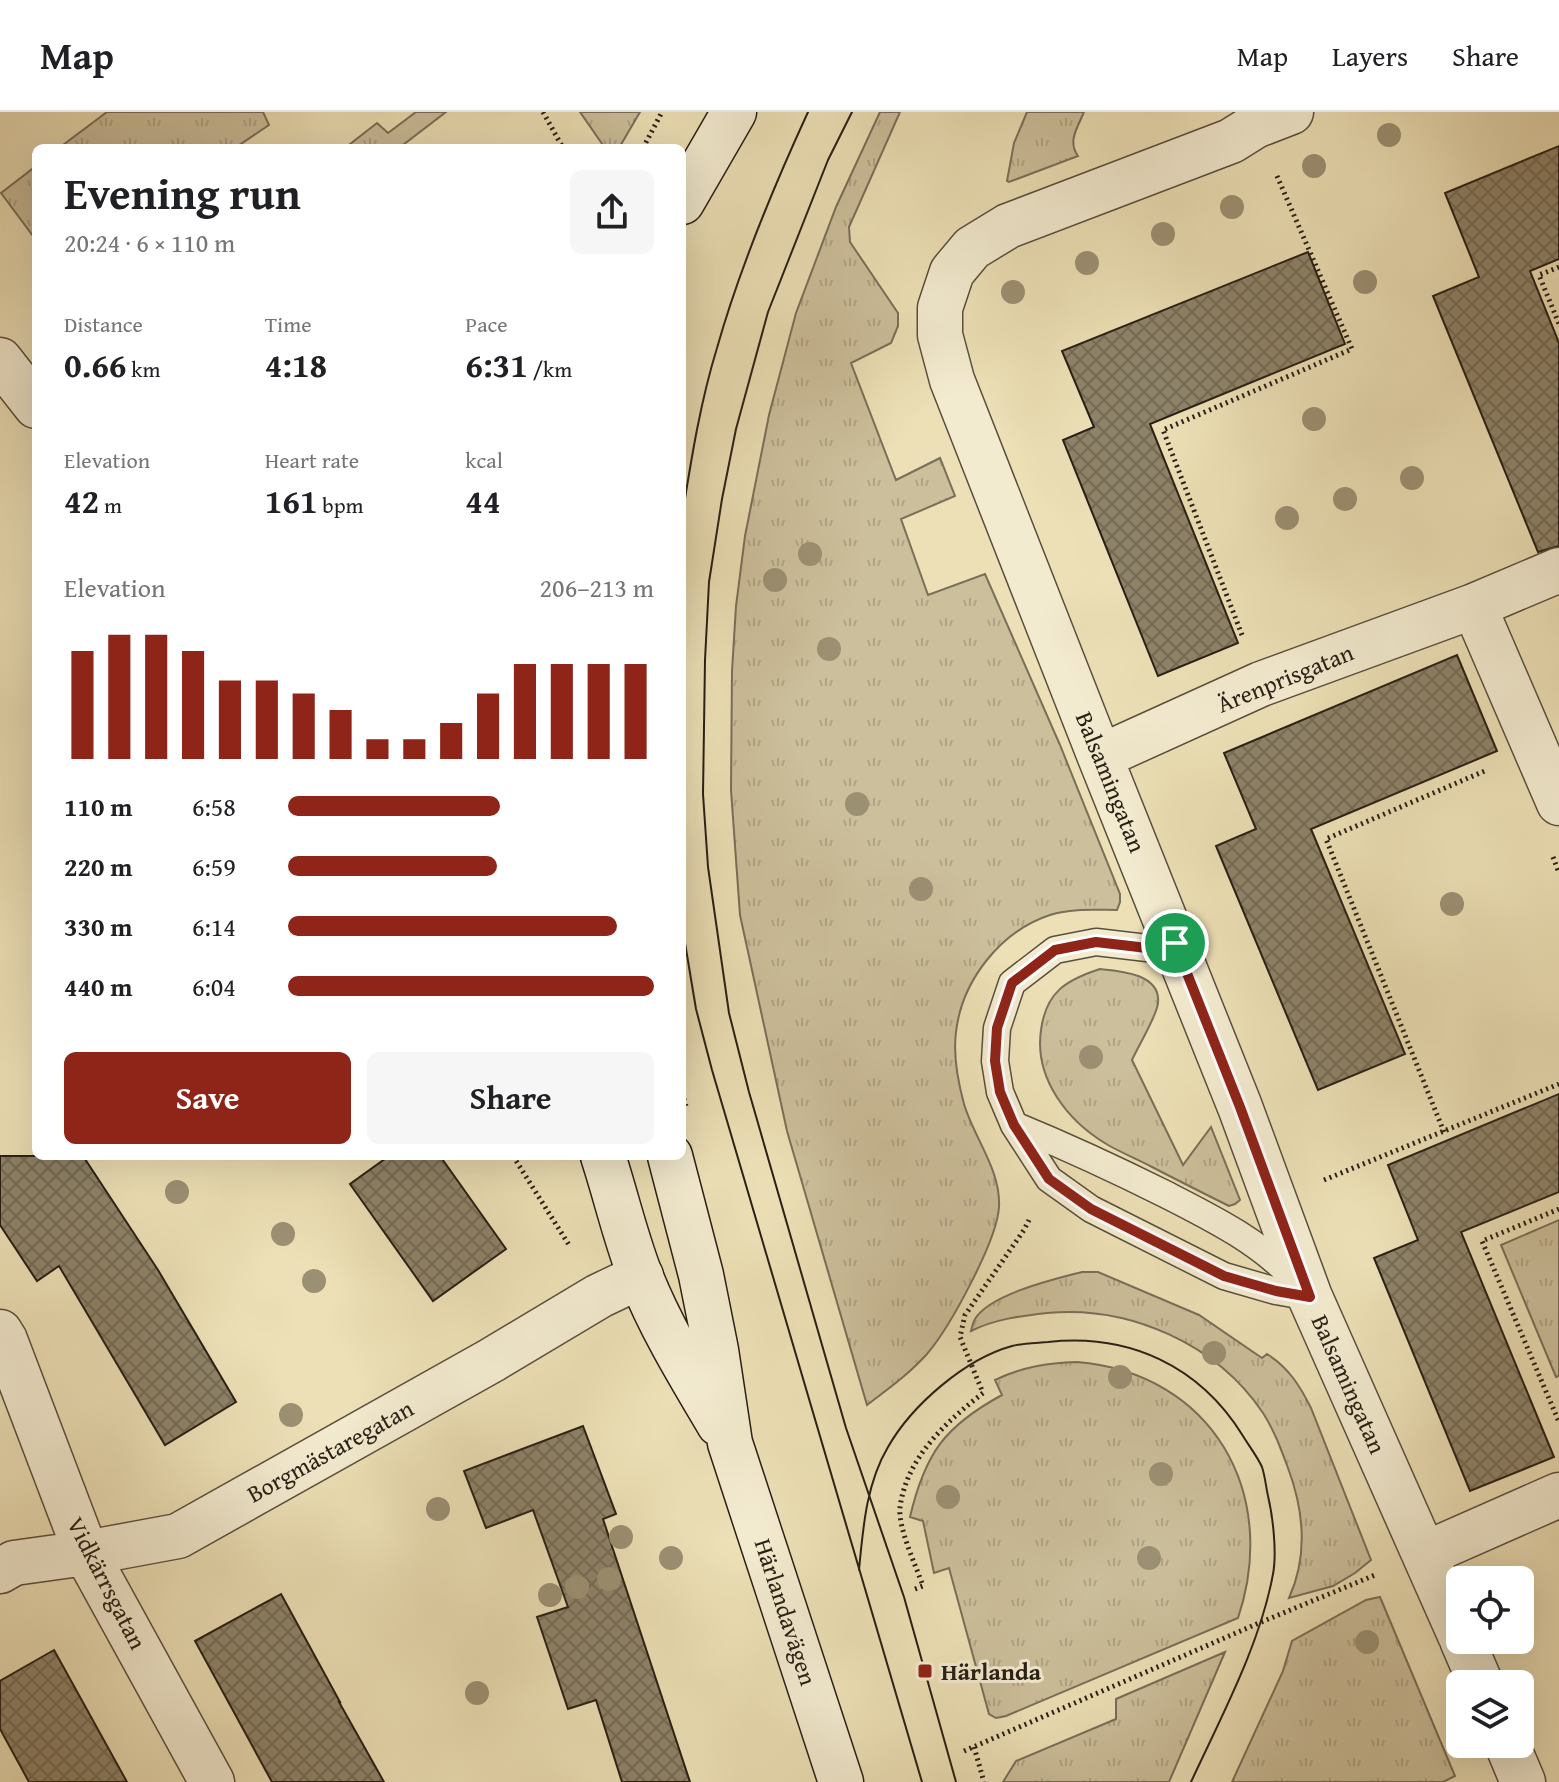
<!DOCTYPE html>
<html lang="en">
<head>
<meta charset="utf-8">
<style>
  body { margin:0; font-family:"Gentium Book Plus",serif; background:#f6f6f6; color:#202124; height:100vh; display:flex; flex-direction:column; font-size:30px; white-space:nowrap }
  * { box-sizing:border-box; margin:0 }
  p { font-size:26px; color:#757577 }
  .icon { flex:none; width:44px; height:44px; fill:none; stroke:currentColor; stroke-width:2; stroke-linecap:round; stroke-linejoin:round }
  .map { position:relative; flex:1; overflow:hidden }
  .panel { position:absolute; left:32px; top:32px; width:654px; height:1016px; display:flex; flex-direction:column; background:#fff; border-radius:12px; box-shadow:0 8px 32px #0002 }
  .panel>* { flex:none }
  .fabs { position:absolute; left:1446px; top:1454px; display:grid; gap:16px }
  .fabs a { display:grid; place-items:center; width:88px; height:88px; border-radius:12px; background:#fff; box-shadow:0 8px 32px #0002; font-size:40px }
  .pin { position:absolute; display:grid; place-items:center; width:68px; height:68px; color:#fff; margin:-34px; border:4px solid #fff; border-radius:50%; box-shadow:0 2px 8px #0007 }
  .round { display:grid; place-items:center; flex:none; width:84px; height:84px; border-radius:12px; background:#f6f6f6 }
  .overview { display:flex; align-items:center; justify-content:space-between; height:136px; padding:0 32px }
  h1 { font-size:44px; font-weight:800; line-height:60px }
  .stats { display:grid; grid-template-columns:repeat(3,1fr); gap:12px; height:136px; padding:8px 32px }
  .stats div { display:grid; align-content:center }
  .stats b { font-size:34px; font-weight:800 }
  .stats small { font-size:22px; font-weight:400 }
  .stats p { font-size:22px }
  .chart { height:224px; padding:16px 32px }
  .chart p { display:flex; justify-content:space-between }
  .chart svg { width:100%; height:144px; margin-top:8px; stroke:#8f2418; stroke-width:6 }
  .button { display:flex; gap:16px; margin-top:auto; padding:16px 32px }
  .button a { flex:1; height:92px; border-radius:12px; background:#8f2418; color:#fff; font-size:32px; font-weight:800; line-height:92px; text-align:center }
  .button a+a { background:#f6f6f6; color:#202124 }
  ul { padding:0 32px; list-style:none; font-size:26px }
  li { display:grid; grid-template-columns:128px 96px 1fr; align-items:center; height:60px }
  li i { height:20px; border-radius:10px; background:#8f2418 }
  header { display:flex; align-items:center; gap:48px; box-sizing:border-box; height:112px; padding:0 40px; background:#fff; border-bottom:2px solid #e0e0e0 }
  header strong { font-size:38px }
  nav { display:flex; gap:44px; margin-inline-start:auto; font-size:28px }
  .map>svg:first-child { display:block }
</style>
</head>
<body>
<header>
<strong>Map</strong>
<nav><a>Map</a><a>Layers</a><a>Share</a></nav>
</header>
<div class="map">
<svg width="1559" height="1670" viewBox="0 0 1559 1670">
  <defs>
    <pattern id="grass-tufts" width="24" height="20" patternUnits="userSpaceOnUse" patternTransform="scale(2)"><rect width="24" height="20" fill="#ccbf9b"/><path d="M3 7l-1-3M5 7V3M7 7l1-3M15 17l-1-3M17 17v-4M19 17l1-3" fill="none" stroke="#afa485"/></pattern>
    <pattern id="building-cross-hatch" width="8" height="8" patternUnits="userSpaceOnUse" patternTransform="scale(2)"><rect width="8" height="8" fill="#8e8369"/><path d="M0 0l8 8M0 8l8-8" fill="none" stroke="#746b55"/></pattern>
  </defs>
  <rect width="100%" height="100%" fill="#ede0b6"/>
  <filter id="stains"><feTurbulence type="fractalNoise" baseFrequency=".0025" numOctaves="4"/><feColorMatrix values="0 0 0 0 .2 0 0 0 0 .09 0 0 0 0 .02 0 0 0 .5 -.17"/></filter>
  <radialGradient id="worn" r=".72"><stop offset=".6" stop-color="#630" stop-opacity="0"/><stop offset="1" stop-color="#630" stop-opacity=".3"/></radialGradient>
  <path fill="url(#grass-tufts)" stroke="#7a6f58" stroke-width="2" d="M107,0H263L269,13L235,36H59Z
    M416,0H446L399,36H345L377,11L388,21Z
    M580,0H640L619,36H605Z
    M880,0H900L849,115L850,130L898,201V214L891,231L851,251L896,368L940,346L955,384L901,407L928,483L985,462L1060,633L1120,782V790L1117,798C1095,798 1072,796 1050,803C1001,819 962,868 956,920C953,943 958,970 964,992C974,1026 1001,1058 999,1095C997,1129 950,1215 927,1242C909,1262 888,1277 867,1293L787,1019L740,803L731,678L732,559L736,494L745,424L769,303L796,201L836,95Z
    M1027,0H1084C1078,15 1067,29 1078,44L1009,70L1007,69L1014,31Z
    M36,54V128L1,81Z
    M1100,857C1121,859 1161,862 1158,891C1157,904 1138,934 1132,948L1183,1053L1211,1015L1240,1088L1235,1092L1229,1094C1203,1081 1177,1068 1152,1055C1137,1047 1122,1041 1108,1033C1067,1009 1034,966 1041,918C1046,880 1066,868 1100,857Z
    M1559,1108V1264L1556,1265L1501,1133Z
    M1082,1160H1098L1199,1203L1262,1246L1267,1242C1289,1256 1300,1274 1311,1296L1371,1448L1355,1461L1333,1474L1289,1486C1308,1444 1304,1399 1288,1356C1281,1337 1274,1318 1263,1301C1217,1232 1129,1193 1047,1201C1021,1204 995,1207 971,1219C972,1215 973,1210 975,1207C990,1182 1055,1167 1082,1160Z
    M1077,1250C1212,1261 1280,1381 1238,1506L1006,1604L996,1606L989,1602L949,1456L934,1461L923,1409L910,1405C925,1341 945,1314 1002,1283L995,1268C1022,1255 1047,1251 1077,1250Z
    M1380,1485L1455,1664L1443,1670H1232L1283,1559L1292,1529L1366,1488Z
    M1225,1540L1169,1670H1003L1016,1649L1116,1607V1587Z"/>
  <path fill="url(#building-cross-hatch)" stroke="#281f15" stroke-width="2" d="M1559,34V147L1530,159L1559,231V434L1538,440L1433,184L1479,165L1445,81Z
    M1308,140L1345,232L1150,312L1238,531L1158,564L1063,328L1094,315L1062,239Z
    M1457,543L1497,639L1311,717L1405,942L1318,978L1216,734L1256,717L1224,641Z
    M1559,982V1080L1461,1120L1554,1345L1470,1379L1374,1146L1418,1128L1388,1053Z
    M0,1044H83L158,1158L236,1290L165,1333L59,1154L37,1169L0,1113Z
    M389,1044H440L506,1137L433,1189L350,1072Z
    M583,1314L616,1402L603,1407L690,1670H622L596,1588L568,1597L537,1505L568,1495L533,1398L486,1416L464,1359Z
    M281,1482L340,1590H339L384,1670H272L195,1529Z
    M54,1538L80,1585L127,1670H29L0,1617V1569Z"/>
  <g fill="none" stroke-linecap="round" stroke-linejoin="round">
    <g stroke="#594f3d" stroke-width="29">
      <path id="lane" d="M1175,831L1147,836L1096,830L1055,838L1012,871L997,916L995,949L1000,980L1014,1013L1049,1067L1091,1097L1224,1164L1276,1179L1310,1185
        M1014,1013C1065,1034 1115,1057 1165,1082C1212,1106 1261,1130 1297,1170"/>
    </g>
    <g stroke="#594f3d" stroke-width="47">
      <path id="street" d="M1291,0L1255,14L1231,29L1008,114L972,136L952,160L940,196V223L952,268L1100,645L1240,995L1310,1185L1460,1523
        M0,248L36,294
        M1474,494L1559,691
        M1100,645L1261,572L1474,494L1559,458
        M0,1220L5,1228L86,1441L212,1670
        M1425,1442L1559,1383
        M0,1459L14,1451L86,1441L178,1424L492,1248L599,1184L641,1164
        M1462,1528L1481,1572
        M1507,1632L1523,1670"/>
    </g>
    <g stroke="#281f15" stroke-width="47">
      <path id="secondary" d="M682,90L734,0
        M603,1044C616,1084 625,1124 640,1163C661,1216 690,1263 719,1312
        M670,1044L701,1163L716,1238L730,1331L841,1670"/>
    </g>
    <path stroke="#281f15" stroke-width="5" stroke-dasharray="2 4" stroke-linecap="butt" d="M543,0L563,36
      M643,36L662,0
      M1559,155L1539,163L1559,212
      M1242,523L1163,318L1352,237L1277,64
      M1553,745L1559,761
      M682,981L686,994
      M1444,1020L1326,727L1487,658
      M513,1044L569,1133
      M1324,1068L1559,972
      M1559,1097L1482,1129L1559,1310
      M915,1477L923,1474C916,1454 898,1416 900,1396C906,1346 946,1310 983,1281L960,1225L965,1203L1024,1118L1029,1108
      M974,1635L984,1670
      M964,1639L1259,1511L1375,1463"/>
    <use href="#lane" stroke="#f3ebd0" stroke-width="26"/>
    <use href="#street" stroke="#f3ebd0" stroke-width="44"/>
    <use href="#secondary" stroke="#f3ebd0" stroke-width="44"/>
    <path stroke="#281f15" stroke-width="2" d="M852,0L828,48L768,200L736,317L722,387L709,470L705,548L703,682L708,755L729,901L749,980L846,1316L904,1485L956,1670
      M682,405C691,349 700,291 717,236C740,155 773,76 808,0
      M682,813L696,897L712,958L922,1670
      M859,1458C863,1417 866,1372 888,1335C912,1293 965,1247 1012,1234C1023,1231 1036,1231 1048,1230C1129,1221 1200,1254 1243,1324C1249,1334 1257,1344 1262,1355C1265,1364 1266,1375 1268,1384C1273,1405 1277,1441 1273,1462C1260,1533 1221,1605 1191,1670"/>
  </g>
  <g fill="#9c9073">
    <circle cx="1389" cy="23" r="12"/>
    <circle cx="1314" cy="54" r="12"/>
    <circle cx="1232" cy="95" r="12"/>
    <circle cx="1163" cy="122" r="12"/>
    <circle cx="1087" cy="151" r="12"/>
    <circle cx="1365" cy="170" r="12"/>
    <circle cx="1013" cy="180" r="12"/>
    <circle cx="1314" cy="307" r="12"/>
    <circle cx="1412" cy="366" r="12"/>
    <circle cx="1345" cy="387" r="12"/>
    <circle cx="1287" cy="406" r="12"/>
    <circle cx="810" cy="442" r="12"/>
    <circle cx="775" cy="468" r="12"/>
    <circle cx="829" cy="537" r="12"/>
    <circle cx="857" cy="692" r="12"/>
    <circle cx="921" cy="777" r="12"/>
    <circle cx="1452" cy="792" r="12"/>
    <circle cx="1091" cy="945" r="12"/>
    <circle cx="177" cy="1080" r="12"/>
    <circle cx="283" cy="1122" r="12"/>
    <circle cx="314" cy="1169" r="12"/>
    <circle cx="1214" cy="1241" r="12"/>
    <circle cx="1120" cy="1265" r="12"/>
    <circle cx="291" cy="1303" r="12"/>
    <circle cx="1161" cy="1362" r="12"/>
    <circle cx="948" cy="1385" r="12"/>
    <circle cx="438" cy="1397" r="12"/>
    <circle cx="621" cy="1425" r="12"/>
    <circle cx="671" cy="1446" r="12"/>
    <circle cx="1149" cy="1446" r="12"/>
    <circle cx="609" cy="1467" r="12"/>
    <circle cx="577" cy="1475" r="12"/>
    <circle cx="550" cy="1483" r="12"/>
    <circle cx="1367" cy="1530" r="12"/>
    <circle cx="477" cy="1581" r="12"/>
  </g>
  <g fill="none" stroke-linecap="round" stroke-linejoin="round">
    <g stroke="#fff" stroke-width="16">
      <path id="route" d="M1096,830L1147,836L1175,831L1240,995L1310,1185L1276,1179L1224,1164L1091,1097L1049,1067L1014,1013L1000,980L995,949L997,916L1012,871L1055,838Z"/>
    </g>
    <use href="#route" stroke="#8f2418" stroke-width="10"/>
  </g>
  <rect fill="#8f2418" stroke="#f3ebd0" stroke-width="3" x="917" y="1551" width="16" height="16" rx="4"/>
  <g text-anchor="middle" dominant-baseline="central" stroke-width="6" stroke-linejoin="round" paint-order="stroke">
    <g font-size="24" fill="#281f15" stroke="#f3ebd0">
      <text transform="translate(1285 566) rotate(-22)">Ärenprisgatan</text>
      <text transform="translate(1111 670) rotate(68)">Balsamingatan</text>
      <text transform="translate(1349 1272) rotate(66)">Balsamingatan</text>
      <text transform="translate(330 1339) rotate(-29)">Borgmästaregatan</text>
      <text transform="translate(107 1471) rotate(63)">Vidkärrsgatan</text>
      <text transform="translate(786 1500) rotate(72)">Härlandavägen</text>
    </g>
    <g font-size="24" font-weight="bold" fill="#281f15" stroke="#f3ebd0" text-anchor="start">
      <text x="941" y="1559">Härlanda</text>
    </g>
  </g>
  <rect width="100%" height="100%" filter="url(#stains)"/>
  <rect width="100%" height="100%" fill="url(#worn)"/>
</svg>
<div class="fabs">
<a><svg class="icon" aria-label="locate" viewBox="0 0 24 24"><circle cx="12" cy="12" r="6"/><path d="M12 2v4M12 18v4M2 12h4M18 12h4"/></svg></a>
<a><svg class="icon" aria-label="layers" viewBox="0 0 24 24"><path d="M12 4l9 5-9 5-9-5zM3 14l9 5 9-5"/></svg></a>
</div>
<div class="pin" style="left:1175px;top:831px;background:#1e9e55"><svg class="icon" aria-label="arrive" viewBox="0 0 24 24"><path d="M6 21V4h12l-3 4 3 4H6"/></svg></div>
<section class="panel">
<div class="overview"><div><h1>Evening run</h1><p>20:24 · 6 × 110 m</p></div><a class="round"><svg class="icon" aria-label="share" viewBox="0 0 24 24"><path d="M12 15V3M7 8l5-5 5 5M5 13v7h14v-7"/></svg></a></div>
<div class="stats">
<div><p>Distance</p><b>0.66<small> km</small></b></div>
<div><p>Time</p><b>4:18</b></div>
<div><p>Pace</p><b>6:31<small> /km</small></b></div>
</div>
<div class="stats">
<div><p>Elevation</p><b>42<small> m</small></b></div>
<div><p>Heart rate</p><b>161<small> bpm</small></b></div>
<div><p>kcal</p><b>44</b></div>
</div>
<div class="chart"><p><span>Elevation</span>206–213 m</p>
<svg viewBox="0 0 160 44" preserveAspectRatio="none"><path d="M5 44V11M15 44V6M25 44V6M35 44V11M45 44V20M55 44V20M65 44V24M75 44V29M85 44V38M95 44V38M105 44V33M115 44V24M125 44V15M135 44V15M145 44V15M155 44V15"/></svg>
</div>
<ul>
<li><b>110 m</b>6:58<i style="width:58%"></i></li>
<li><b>220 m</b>6:59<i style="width:57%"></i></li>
<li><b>330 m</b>6:14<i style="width:90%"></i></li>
<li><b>440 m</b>6:04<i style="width:100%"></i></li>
</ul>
<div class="button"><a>Save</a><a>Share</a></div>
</section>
</div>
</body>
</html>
